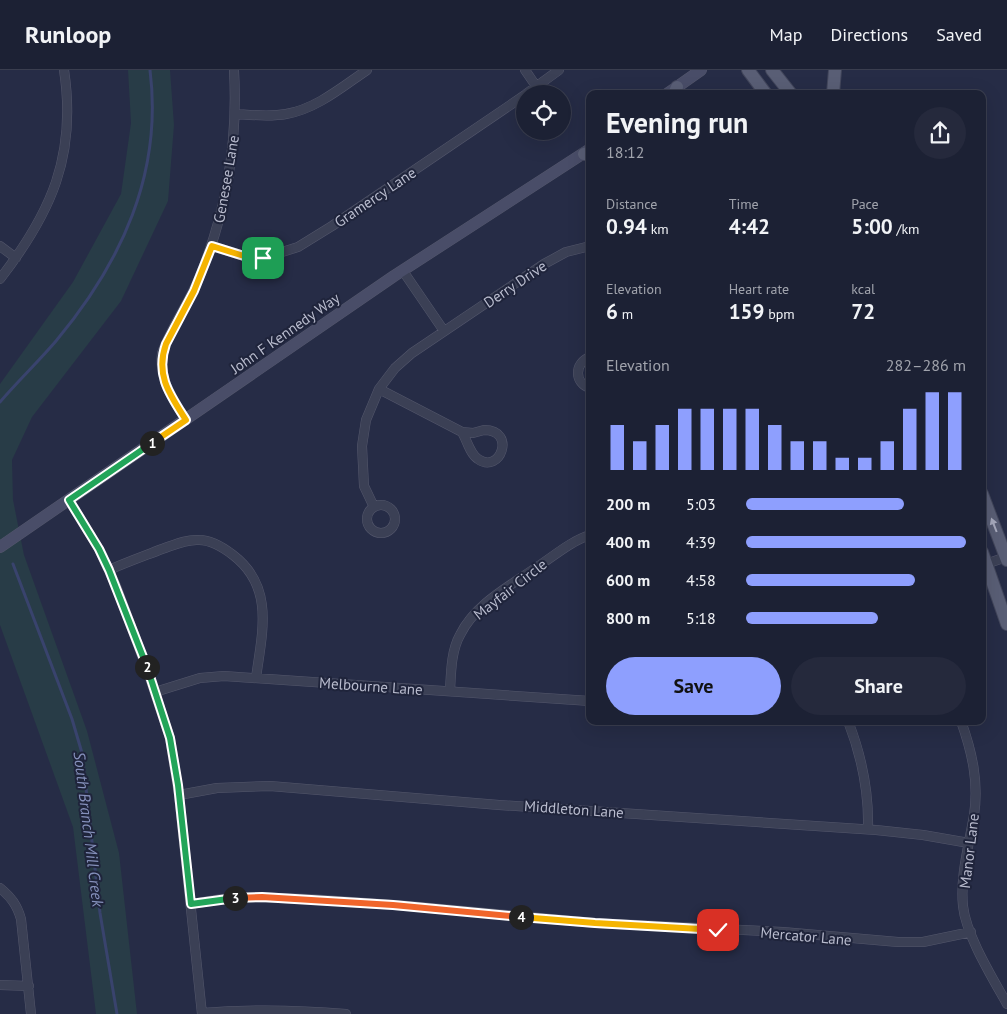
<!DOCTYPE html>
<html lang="en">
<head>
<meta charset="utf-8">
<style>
  body { margin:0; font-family:"PT Sans",sans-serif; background:#25293c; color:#f1f3f6; height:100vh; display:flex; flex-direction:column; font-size:19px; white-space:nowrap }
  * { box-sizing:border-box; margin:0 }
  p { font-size:16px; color:#a0a3ac }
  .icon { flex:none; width:28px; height:28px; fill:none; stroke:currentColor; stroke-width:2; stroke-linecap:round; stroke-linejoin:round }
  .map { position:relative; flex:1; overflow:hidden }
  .sheet { position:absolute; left:586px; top:20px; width:400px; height:635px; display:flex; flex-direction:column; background:#1c2134; border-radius:10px; box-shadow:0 5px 20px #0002,0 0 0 1px #3a3e4f }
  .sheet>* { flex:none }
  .fabs { position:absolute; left:516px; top:15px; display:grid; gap:10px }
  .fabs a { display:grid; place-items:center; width:55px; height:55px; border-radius:50%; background:#1c2134; box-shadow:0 5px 20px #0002,0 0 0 1px #3a3e4f; font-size:25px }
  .pin { position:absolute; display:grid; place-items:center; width:42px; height:42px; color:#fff; margin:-21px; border-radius:10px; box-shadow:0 2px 8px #0006 }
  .km { position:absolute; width:25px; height:25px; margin:-12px; border-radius:50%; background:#222; color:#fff; font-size:14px; line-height:25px; text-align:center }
  .round { display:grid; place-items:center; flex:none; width:52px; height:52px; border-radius:26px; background:#25293c }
  .summary { display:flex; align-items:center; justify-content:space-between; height:85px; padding:0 20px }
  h1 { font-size:28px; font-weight:800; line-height:38px }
  .figures { display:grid; grid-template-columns:repeat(3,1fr); gap:8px; height:85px; padding:5px 20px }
  .figures div { display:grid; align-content:center }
  .figures b { font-size:21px; font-weight:800 }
  .figures small { font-size:14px; font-weight:400 }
  .figures p { font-size:14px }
  .chart { height:140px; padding:10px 20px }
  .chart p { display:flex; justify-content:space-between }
  .chart svg { width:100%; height:90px; margin-top:5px; stroke:#8e9ffe; stroke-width:6 }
  .action { display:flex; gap:10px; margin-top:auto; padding:10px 20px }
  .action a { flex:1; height:58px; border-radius:30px; background:#8e9ffe; color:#111; font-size:20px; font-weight:800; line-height:58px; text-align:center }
  .action a+a { background:#25293c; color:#f1f3f6 }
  ul { padding:0 20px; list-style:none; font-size:16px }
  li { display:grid; grid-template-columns:80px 60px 1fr; align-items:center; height:38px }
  li i { height:12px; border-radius:6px; background:#8e9ffe }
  header { display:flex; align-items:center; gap:30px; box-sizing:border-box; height:70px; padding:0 25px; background:#1c2134; border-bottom:1px solid #3a3e4f }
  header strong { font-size:24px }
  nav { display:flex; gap:28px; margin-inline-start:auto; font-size:18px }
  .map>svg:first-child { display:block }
</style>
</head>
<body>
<header>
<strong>Runloop</strong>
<nav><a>Map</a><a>Directions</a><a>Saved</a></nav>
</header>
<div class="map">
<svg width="1007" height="944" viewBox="0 0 1007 944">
  <rect width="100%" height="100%" fill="#262c46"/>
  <path fill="#283c47" d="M128,0H170L174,55L168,131L121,231L32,347L12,390L13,430L24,485L87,661L119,783L137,944H96L73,757L0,555V314L73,212L121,124L131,53Z"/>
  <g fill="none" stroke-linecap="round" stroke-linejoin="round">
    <path stroke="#39436d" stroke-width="3" d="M0,332C18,311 38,292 56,271C121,193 163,104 150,0
      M13,494L72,649L82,683L100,843L117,944"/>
    <g stroke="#54576c" stroke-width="10">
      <path id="street" d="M525,0L536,16
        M526,24L559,0
        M236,44C252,45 270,47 286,44C316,39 342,17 367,0
        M0,176L16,188
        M212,176L244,186L263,188L298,177L332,156L525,25
        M403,201L444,261
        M0,209C51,143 77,86 64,0
        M590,287C574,293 574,313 590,318
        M379,319L462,362
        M186,350C172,328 159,310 162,283C172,256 189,233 199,208C227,141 238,72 234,0
        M484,360C517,360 500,405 478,389C470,384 467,370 462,362L473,363Z
        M69,430L99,479L116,516L147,599L170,668L179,725L202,944
        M367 449a14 14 0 1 1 28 0a14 14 0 1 1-28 0Z
        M374,437L364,416L362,376L366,350L379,319L395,298L412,283L544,194L566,182L590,176
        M983,495L1006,487
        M109,500C127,492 144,486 162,479C174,475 186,469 199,470C211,470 224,478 233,485C275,517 262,563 256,608
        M450,621C451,603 451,581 460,565C475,534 510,516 537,497C554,486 571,471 590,465
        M155,622L200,608L224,606L590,631
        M848,651C862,687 869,721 868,759
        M961,651C972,682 979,712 974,745C969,775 960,806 963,836C966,865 992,907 1007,934
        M179,725L217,718L270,716L499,735L876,760L923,765L969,773
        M0,818C11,827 17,835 21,849L31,944
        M191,834L222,829L248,827L309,829L409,836L595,853L783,862L898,872H923L971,862
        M0,915L29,916
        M202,943C250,939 298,940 346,944"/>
    </g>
    <g stroke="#54576c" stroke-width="12">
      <path id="secondary" d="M667,24L701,0
        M0,477L394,206L590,79"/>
    </g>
    <g stroke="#42465b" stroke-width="14">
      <path id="primary" d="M748,0L766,24
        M772,0L791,24
        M674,24L677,17
        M833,24L835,0
        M584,84L590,83
        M982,424L1007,490
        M982,482L1007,554"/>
    </g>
    <use href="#street" stroke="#3b4055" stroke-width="9"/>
    <use href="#secondary" stroke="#494d68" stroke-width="11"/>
    <use href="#primary" stroke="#595e75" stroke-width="12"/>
  </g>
  <defs><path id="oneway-solid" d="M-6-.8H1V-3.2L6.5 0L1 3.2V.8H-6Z" transform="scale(1.25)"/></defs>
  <use fill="#a6a9bc" href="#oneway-solid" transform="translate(994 455) rotate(-111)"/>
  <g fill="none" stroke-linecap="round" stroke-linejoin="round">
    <g stroke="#fff" stroke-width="10">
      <path id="split-1" d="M152,373L186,350C170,325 155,305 166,274L194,221L212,176L244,186L263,188"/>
    </g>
    <g stroke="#fff" stroke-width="10">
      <path id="split-2" d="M147,597L109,500L99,479L69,430L152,373"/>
    </g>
    <g stroke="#fff" stroke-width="10">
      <path id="split-3" d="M147,597L170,668L178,715L191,834L235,828"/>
    </g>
    <g stroke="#fff" stroke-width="10">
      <path id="split-4" d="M235,828L262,827L393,835L521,847"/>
    </g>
    <g stroke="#fff" stroke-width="10">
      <path id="split-5" d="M521,847L595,853L718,860"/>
    </g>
    <use href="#split-1" stroke="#f5b400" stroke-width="6"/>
    <use href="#split-2" stroke="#22a559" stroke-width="6"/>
    <use href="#split-3" stroke="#22a559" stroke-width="6"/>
    <use href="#split-4" stroke="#f0652b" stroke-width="6"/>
    <use href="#split-5" stroke="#f5b400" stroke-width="6"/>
  </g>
  <g text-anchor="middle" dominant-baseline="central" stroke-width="4" stroke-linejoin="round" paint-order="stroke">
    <g font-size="15" fill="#b9bcce" stroke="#1f243b">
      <text transform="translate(226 109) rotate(-80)">Genesee Lane</text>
      <text transform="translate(375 127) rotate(-34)">Gramercy Lane</text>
      <text transform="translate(515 214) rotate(-34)">Derry Drive</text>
      <text transform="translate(285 263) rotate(-35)">John F Kennedy Way</text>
      <text transform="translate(510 519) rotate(-38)">Mayfair Circle</text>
      <text transform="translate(371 616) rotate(4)">Melbourne Lane</text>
      <text transform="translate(574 739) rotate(4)">Middleton Lane</text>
      <text transform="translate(969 781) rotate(-83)">Manor Lane</text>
      <text transform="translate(806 866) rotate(5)">Mercator Lane</text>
    </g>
    <g font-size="16" font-style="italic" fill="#8590bb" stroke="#1f243b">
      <text transform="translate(89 759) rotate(83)">South Branch Mill Creek</text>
    </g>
  </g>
</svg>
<div class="fabs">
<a><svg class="icon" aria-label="locate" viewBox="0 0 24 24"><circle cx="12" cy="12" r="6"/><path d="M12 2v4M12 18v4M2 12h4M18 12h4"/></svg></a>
</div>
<div class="pin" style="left:263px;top:188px;background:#1e9e55"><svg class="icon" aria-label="arrive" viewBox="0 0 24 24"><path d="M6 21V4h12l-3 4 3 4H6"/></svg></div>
<div class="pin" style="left:718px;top:860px;background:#d93025"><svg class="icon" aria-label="check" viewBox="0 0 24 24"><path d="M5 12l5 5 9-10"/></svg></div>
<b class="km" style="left:152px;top:373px">1</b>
<b class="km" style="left:147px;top:597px">2</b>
<b class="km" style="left:235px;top:828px">3</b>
<b class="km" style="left:521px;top:847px">4</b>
<section class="sheet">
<div class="summary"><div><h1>Evening run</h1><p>18:12</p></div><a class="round"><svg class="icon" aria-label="share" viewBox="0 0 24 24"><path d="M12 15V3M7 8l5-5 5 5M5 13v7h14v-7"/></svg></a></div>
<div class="figures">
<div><p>Distance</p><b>0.94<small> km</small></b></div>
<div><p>Time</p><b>4:42</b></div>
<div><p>Pace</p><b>5:00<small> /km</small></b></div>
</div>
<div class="figures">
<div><p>Elevation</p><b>6<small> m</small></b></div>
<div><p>Heart rate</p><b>159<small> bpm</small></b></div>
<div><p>kcal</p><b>72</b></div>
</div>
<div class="chart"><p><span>Elevation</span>282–286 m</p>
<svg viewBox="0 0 160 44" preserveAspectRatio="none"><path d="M5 44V22M15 44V30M25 44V22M35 44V14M45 44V14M55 44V14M65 44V14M75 44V22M85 44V30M95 44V30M105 44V38M115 44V38M125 44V30M135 44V14M145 44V6M155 44V6"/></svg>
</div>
<ul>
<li><b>200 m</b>5:03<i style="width:72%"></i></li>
<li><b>400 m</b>4:39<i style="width:100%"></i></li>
<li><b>600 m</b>4:58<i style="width:77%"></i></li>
<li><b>800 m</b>5:18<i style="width:60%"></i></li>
</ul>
<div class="action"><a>Save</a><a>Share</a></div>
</section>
</div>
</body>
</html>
